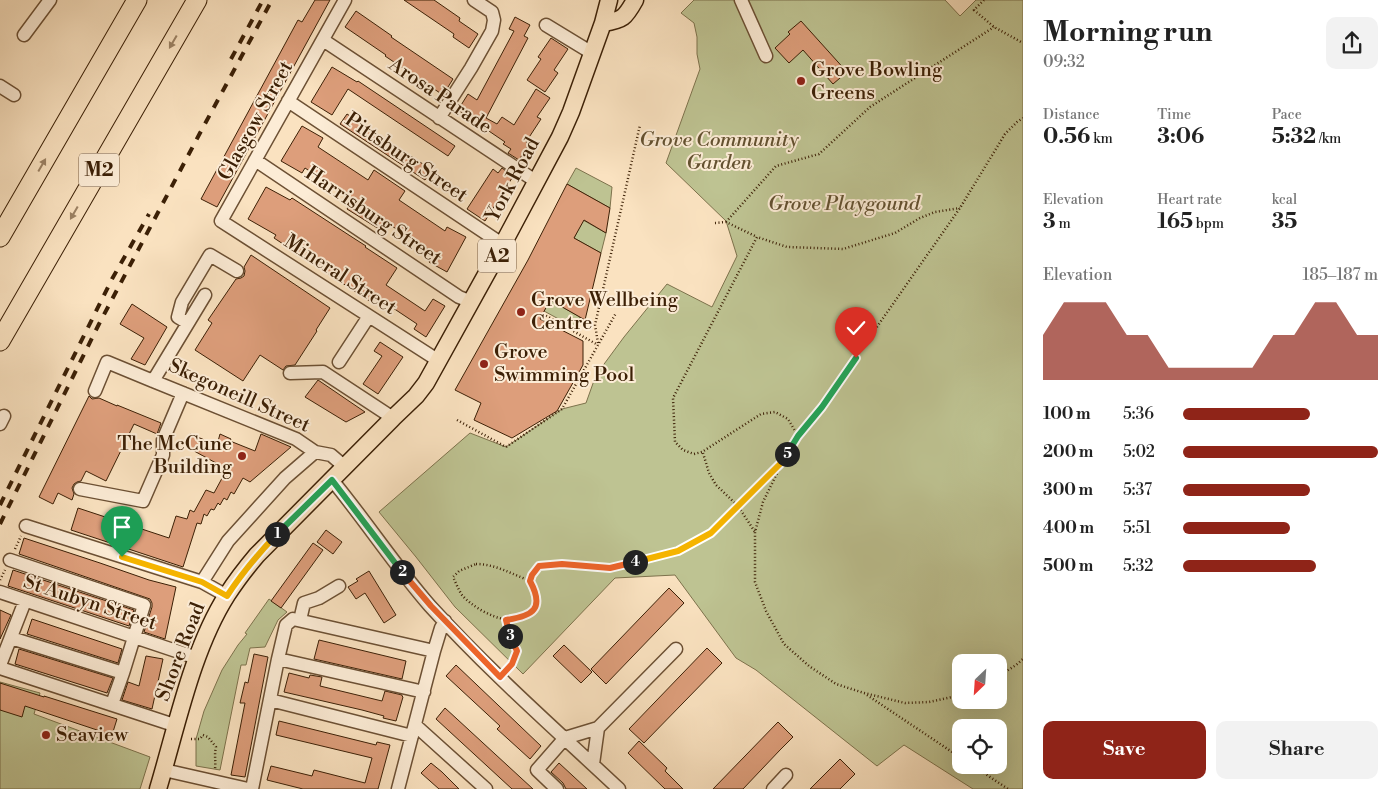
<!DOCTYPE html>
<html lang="en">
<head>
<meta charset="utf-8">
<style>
  body { margin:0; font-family:"Libre Bodoni",serif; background:#f2f2f2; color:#222; height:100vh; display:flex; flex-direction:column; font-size:19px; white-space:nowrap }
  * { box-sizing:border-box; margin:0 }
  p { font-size:16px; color:#767676 }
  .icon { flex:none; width:28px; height:28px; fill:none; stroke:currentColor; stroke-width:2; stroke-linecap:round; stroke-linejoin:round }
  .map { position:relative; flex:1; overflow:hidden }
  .drawer { display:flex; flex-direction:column; background:#fff; width:375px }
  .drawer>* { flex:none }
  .needle { width:32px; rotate:205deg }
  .tools { position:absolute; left:952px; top:654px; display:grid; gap:10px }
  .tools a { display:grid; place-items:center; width:55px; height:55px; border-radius:10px; background:#fff; box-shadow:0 5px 20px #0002; font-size:25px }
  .pin { position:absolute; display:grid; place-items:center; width:42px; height:42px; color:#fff; margin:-51px -21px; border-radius:50% 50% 50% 0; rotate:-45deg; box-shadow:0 0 5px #0007 }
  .pin .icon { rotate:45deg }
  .km { position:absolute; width:25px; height:25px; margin:-12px; border-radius:50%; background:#222; color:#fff; font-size:14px; line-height:25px; text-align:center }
  .round { display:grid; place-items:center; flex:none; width:52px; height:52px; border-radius:10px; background:#f2f2f2 }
  .summary { display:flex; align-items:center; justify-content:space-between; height:85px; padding:0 20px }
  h1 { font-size:28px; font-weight:800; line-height:38px }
  .stats { display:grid; grid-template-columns:repeat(3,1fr); gap:8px; height:85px; padding:5px 20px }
  .stats div { display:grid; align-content:center }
  .stats b { font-size:21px; font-weight:800 }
  .stats small { font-size:14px; font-weight:400 }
  .stats p { font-size:14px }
  .chart { height:140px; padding:10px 20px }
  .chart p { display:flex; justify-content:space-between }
  .chart svg { width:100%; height:90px; margin-top:5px; fill:#8f2418; opacity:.7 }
  .button { display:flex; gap:10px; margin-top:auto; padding:10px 20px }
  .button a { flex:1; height:58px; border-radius:10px; background:#8f2418; color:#fff; font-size:20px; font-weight:800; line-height:58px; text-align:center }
  .button a+a { background:#f2f2f2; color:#222 }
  ul { padding:0 20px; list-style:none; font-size:16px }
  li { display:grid; grid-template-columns:80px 60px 1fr; align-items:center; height:38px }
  li i { height:12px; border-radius:6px; background:#8f2418 }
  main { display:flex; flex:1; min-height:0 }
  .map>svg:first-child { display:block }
</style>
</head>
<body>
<main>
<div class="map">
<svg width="1023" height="789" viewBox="0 0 1023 789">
  <rect width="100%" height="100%" fill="#fae2c0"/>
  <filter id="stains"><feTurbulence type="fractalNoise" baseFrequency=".004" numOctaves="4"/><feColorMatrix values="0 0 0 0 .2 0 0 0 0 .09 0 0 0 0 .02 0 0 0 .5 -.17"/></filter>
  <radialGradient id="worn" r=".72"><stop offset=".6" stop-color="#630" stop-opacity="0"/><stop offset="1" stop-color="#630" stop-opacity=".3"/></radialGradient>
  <path fill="#bec392" stroke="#7d724c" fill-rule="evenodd" d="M694,0H945L960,16L976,0H1023V789H973L904,745L877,766L756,670L736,658L675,575L615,578L523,674L455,607L416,557L379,512L470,433L506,447L562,409L586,403L596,375L624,337L667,284L712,307L737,256L726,221L666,163L700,69L697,54V37L694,23L681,13ZM961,662H999V700H961ZM961,728H999V765H961Z
    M576,168L612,187L610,208L567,184Z
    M583,220L606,233L601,253L574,238Z
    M550,300L580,317L575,328L544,311Z
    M269,599L287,612L278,620L265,647L250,648L246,665H241L220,770L196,766V739L204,711L222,670L238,645L247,634L245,633Z
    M0,682L40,693L34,714L150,757L140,789H0Z"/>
  <path fill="#dd9e7b" stroke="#3c2006" d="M315,0H330L217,207L201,199L298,20L302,22Z
    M404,0H434L460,18L459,21L478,34L469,48L453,37L454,34Z
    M356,11L392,36L391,37L453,79L443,95L385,56L386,55L345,27Z
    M515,17L530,25L524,36L528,38L486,118L497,124L502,117L514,125L536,89L550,98L537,117L541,119L526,142L529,144L519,160L508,153L511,149L503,144L505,142L458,110L468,94L477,100L514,31L509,29Z
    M801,21L847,72L833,84L803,50L789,63L775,48L790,34L788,32Z
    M551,38L568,49L554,70L558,73L545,92L527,80L541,59L538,57Z
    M332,67L357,82L358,81L455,146L448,156L348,89L332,115L311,102Z
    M347,114L432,170L425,180L340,124Z
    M302,126L323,138L318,147L368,180L374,170L405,191L399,200L445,231L447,227L466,237L447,272L429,262L434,253L384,221L379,229L347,209L353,200L305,168L302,173L281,161Z
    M502,168L510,174L508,176L512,178L485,221L467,209L493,169L498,173Z
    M567,184L610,208L606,233L584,220L574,238L601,253L585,320L550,300L540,319L583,341V365L557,411L512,438L474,420L481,403L455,390L528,260Z
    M266,187L290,200L292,198L355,239L366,246L365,247L397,268L386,285L425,311L433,299L445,306L426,337L414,329L417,324L375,296L371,302L274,238L276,235L248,219Z
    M251,255L330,308L316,330L317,331L295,365L286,366L283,370L260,355L243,381L195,350L212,323L208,320L236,279L241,278L244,276L245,271L244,267Z
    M132,304L167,327L145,365L131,359L144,338L120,324Z
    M380,342L403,357L378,394L363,384L382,356L374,351Z
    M318,380L365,412L346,422L305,397Z
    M89,396L92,399L99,398L117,406V405L161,423L157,434L134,424L106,481L86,471L81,481L77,482L74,484L72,488L74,494L72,500L58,493L53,504L39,497Z
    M190,434L217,445L220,434L231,439L230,441L255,451L261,434L291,447L250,482L243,478L234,494L231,492L227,500L224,498L220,505L218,503L214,510L211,509L207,516L204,514L201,524L197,523L183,567L71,530L78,508L169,538L176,516L187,519L190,510L194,512L206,490L214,493L227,469L185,446Z
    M326,530L342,542L333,554L317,542Z
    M24,538L100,563L149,580L176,587L165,639L144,632L152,607V603L150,599L19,554Z
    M313,543L323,550L281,608L271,601Z
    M13,570L134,610L129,626L8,586Z
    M369,571L396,615L384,623L365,593L356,599L348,587L358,581L356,579Z
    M669,588L684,603L606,684L591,669Z
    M0,610L11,615L0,639Z
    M32,619L122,649L118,663L27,634Z
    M319,640L406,661L402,679L314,659Z
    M564,645L592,672L581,683L553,656Z
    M707,648L722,663L644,743L629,729Z
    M19,649L113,678L107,693L15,664Z
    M254,654L268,657L245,777L231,775L245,703H240L245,682L248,683Z
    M146,656L163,659L152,709L122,700L128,682L139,686Z
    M456,665L541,746L530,759L497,729L500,726L446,676Z
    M289,673L309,678L310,675L322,677L320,686L382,701L385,691L402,695V696L403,697L396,721L383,718L384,716L362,710L284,692Z
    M0,683L44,697V696L117,719L112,735L25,706L22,717L0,710Z
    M445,708L457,719L533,789H512L436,719Z
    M279,721L376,745L377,742L390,745L378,789H303L267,780L271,766L312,776L314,770L365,783L372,758L276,735Z
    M778,722L793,737L780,750L743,789H713Z
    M639,741L667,768L665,771L683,789H665L628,753Z
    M840,759L855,774L840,789H810Z
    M431,763L442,772L459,789H439L421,773Z
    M559,763L587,789H566L563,783L551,772Z"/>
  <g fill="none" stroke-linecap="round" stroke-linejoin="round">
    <g stroke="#6c5034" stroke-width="15">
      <path id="minor" d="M345,0L221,221L439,361
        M741,0L766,56
        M546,25L592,53
        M24,35L50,0
        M323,40L537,182
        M0,86L14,95
        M288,101L496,240L503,244
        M439,118L471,68L492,31L494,20L492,12L474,0
        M255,160L459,297L472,302
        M205,295L153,381L296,439L315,452
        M188,323L178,317L182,302L210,255L237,271
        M339,362L369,316
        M290,373L323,372L393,418
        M95,391L107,362L153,381
        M0,424L4,416
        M332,480C366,521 395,566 430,606C489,671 555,729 619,789
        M80,489L143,501L163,455V440L183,393
        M26,526L202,582L227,596
        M10,560L144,605L123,673L11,638
        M202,582L228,541L285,478L315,452L331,455L345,467
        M0,592L197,658
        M300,620L304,603L319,598L339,586
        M278,659L424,692
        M0,665L25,601
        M0,668L177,726
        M270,700L412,736
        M112,704L123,673
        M415,725L486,789
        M593,764L598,728
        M164,770L248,789
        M252,789L278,659L286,625L293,619L434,651
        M398,789L434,651L441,628L445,621
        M557,789L537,770L565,738L598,728L676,649
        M773,789L786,775"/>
    </g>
    <g stroke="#3c2006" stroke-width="19">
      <path id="major" d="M603,23C623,20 625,18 635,0
        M158,789C177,726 192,650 227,595C236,581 246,568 257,555L393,418L416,396L426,383L503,244L560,137L571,112L603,23L609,0"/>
    </g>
    <g stroke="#3c2006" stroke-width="21">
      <path id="highway" d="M0,237L137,0
        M0,341L197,0"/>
    </g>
    <path stroke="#3c2006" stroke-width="2.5" stroke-dasharray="1 2.5" stroke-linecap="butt" d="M984,0L974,10L994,27L1023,43
      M726,222L776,166L819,154L870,107L994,27
      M715,223L726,222L757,237
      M543,314L598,345
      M598,343L595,325L640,125
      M457,420L506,447L562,409L616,313
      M798,436L788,419L775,412L761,414L702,452L694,454L683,450L675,442L673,398L757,237L787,247L843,249L895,233L920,218L935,212L960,208
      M703,453L709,473L716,485L738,506L755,532
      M15,549L21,536
      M476,564C495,564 512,574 530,581C538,597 542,612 520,617C516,618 510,620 505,619C492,618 470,605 462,595C458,589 456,583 453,577L459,571Z
      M0,580L5,570
      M530,581L532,575L539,566L562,564L610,568L678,551L711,533L781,463
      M506,620L510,636L517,651L512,664L507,669
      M999,676L1016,665L1023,659
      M867,695L961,758
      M961,695L929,702L905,703L864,693L836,684L809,666L784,644L766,611L755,582V532L763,502L783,461L798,436L821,407L960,208L1005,134L1017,122L1023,118
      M191,739H200L203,735L208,737L216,747C214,755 216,761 215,769
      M972,765L1008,789"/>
    <use href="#minor" stroke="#fcecd6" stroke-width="12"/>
    <use href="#major" stroke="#fae2c0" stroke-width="16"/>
    <use href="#highway" stroke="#fae2c0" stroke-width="19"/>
    <path stroke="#3c2006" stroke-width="4" stroke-dasharray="9 9" stroke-linecap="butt" d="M231,59L263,0
      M0,505L112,279L149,214
      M0,524L99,324L200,133L272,0"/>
  </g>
  <defs><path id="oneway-solid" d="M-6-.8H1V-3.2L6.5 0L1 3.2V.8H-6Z" transform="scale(1.25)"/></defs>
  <g fill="#9b8163">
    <use href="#oneway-solid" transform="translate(173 42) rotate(120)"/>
    <use href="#oneway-solid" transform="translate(42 165) rotate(-60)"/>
    <use href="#oneway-solid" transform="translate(74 213) rotate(120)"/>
  </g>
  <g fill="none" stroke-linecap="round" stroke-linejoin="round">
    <g stroke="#fff" stroke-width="10">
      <path id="split-1" d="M122,557L202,582L227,596C242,573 259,553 277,534"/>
    </g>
    <g stroke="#fff" stroke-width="10">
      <path id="split-2" d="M277,534L332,480L402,572"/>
    </g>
    <g stroke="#fff" stroke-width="10">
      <path id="split-3" d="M402,572L431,606L500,677L512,664L517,651L510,636"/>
    </g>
    <g stroke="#fff" stroke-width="10">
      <path id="split-4" d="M510,636L506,620C533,616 545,609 530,581L532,575L539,566L562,564L610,568L635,562"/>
    </g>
    <g stroke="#fff" stroke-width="10">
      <path id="split-5" d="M635,562L678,551L711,533L783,461L787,454"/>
    </g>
    <g stroke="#fff" stroke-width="10">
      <path id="split-6" d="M787,454L798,436L822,407L856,358"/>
    </g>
    <use href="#split-1" stroke="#f5b400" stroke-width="6"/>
    <use href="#split-2" stroke="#22a559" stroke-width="6"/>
    <use href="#split-3" stroke="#f0652b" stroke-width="6"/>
    <use href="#split-4" stroke="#f0652b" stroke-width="6"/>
    <use href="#split-5" stroke="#f5b400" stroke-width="6"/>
    <use href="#split-6" stroke="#22a559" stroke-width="6"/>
  </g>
  <g fill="#8f2418" stroke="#fcecd6" stroke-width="2">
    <circle cx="801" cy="81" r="5"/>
    <circle cx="521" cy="312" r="5"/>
    <circle cx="484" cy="364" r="5"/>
    <circle cx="242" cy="456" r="5"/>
    <circle cx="46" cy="735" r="5"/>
  </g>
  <g text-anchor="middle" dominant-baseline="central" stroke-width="4" stroke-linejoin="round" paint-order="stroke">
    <g fill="#fcecd6" stroke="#765d44" stroke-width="1">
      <rect x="79" y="153.5" width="40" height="33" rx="4"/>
      <rect x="478" y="239.5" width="38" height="33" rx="4"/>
    </g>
    <g font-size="19" font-weight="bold" fill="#3c2006">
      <text x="99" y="170">M2</text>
      <text x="497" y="256">A2</text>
    </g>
    <g font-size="20" fill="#3c2006" stroke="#fcecd6" text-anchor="start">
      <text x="811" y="70">Grove Bowling<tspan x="811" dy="23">Greens</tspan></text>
      <text x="531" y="300">Grove Wellbeing<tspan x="531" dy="23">Centre</tspan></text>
      <text x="494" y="352">Grove<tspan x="494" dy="23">Swimming Pool</tspan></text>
      <text x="232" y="444" text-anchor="end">The McCune<tspan x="232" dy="23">Building</tspan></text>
      <text x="56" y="735">Seaview</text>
    </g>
    <g font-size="20" fill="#3c2006" stroke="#fcecd6">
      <text transform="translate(440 96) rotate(34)">Arosa Parade</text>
      <text transform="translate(256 121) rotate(-61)">Glasgow Street</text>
      <text transform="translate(406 158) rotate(34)">Pittsburg Street</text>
      <text transform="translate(513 180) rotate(-62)">York Road</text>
      <text transform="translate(373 216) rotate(34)">Harrisburg Street</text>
      <text transform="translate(340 275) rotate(33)">Mineral Street</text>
      <text transform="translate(239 396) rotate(24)">Skegoneill Street</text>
      <text transform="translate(90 603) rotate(18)">St Aubyn Street</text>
      <text transform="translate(181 652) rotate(-69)">Shore Road</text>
    </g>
    <g font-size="20" font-style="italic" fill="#635130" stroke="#fcecd6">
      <text x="719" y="140">Grove Community<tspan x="719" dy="23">Garden</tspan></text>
      <text x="844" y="204">Grove Playgound</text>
    </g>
  </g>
  <rect width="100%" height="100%" filter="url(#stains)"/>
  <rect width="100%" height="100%" fill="url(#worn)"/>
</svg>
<div class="tools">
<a><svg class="needle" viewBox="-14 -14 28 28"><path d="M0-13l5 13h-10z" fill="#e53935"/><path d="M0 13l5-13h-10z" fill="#767676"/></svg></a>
<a><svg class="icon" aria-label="locate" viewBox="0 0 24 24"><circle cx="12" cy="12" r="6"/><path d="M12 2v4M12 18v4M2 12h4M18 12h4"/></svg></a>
</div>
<div class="pin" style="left:122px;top:557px;background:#1e9e55"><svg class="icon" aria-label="arrive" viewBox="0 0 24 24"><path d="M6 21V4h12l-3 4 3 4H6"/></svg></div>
<div class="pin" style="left:856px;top:358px;background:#d93025"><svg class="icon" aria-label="check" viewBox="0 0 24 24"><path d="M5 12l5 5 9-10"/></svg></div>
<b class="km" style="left:277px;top:534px">1</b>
<b class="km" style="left:402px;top:572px">2</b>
<b class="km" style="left:510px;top:636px">3</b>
<b class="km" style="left:635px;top:562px">4</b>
<b class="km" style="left:787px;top:454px">5</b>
</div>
<section class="drawer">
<div class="summary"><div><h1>Morning run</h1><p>09:32</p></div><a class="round"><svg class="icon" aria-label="share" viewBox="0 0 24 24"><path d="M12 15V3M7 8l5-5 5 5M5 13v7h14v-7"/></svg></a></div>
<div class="stats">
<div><p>Distance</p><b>0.56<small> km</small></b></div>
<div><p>Time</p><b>3:06</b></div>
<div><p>Pace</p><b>5:32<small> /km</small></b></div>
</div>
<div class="stats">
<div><p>Elevation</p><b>3<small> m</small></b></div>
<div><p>Heart rate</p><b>165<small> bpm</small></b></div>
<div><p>kcal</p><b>35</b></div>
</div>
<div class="chart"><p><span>Elevation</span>185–187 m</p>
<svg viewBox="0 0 160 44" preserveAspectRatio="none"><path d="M0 44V22L10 6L20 6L30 6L40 22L50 22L60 38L70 38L80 38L90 38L100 38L110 22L120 22L130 6L140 6L150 22L160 22V44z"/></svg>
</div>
<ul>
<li><b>100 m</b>5:36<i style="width:65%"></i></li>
<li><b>200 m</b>5:02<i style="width:100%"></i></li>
<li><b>300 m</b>5:37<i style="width:65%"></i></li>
<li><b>400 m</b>5:51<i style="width:55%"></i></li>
<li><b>500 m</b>5:32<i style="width:68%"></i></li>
</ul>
<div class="button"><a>Save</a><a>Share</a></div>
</section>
</main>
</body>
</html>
